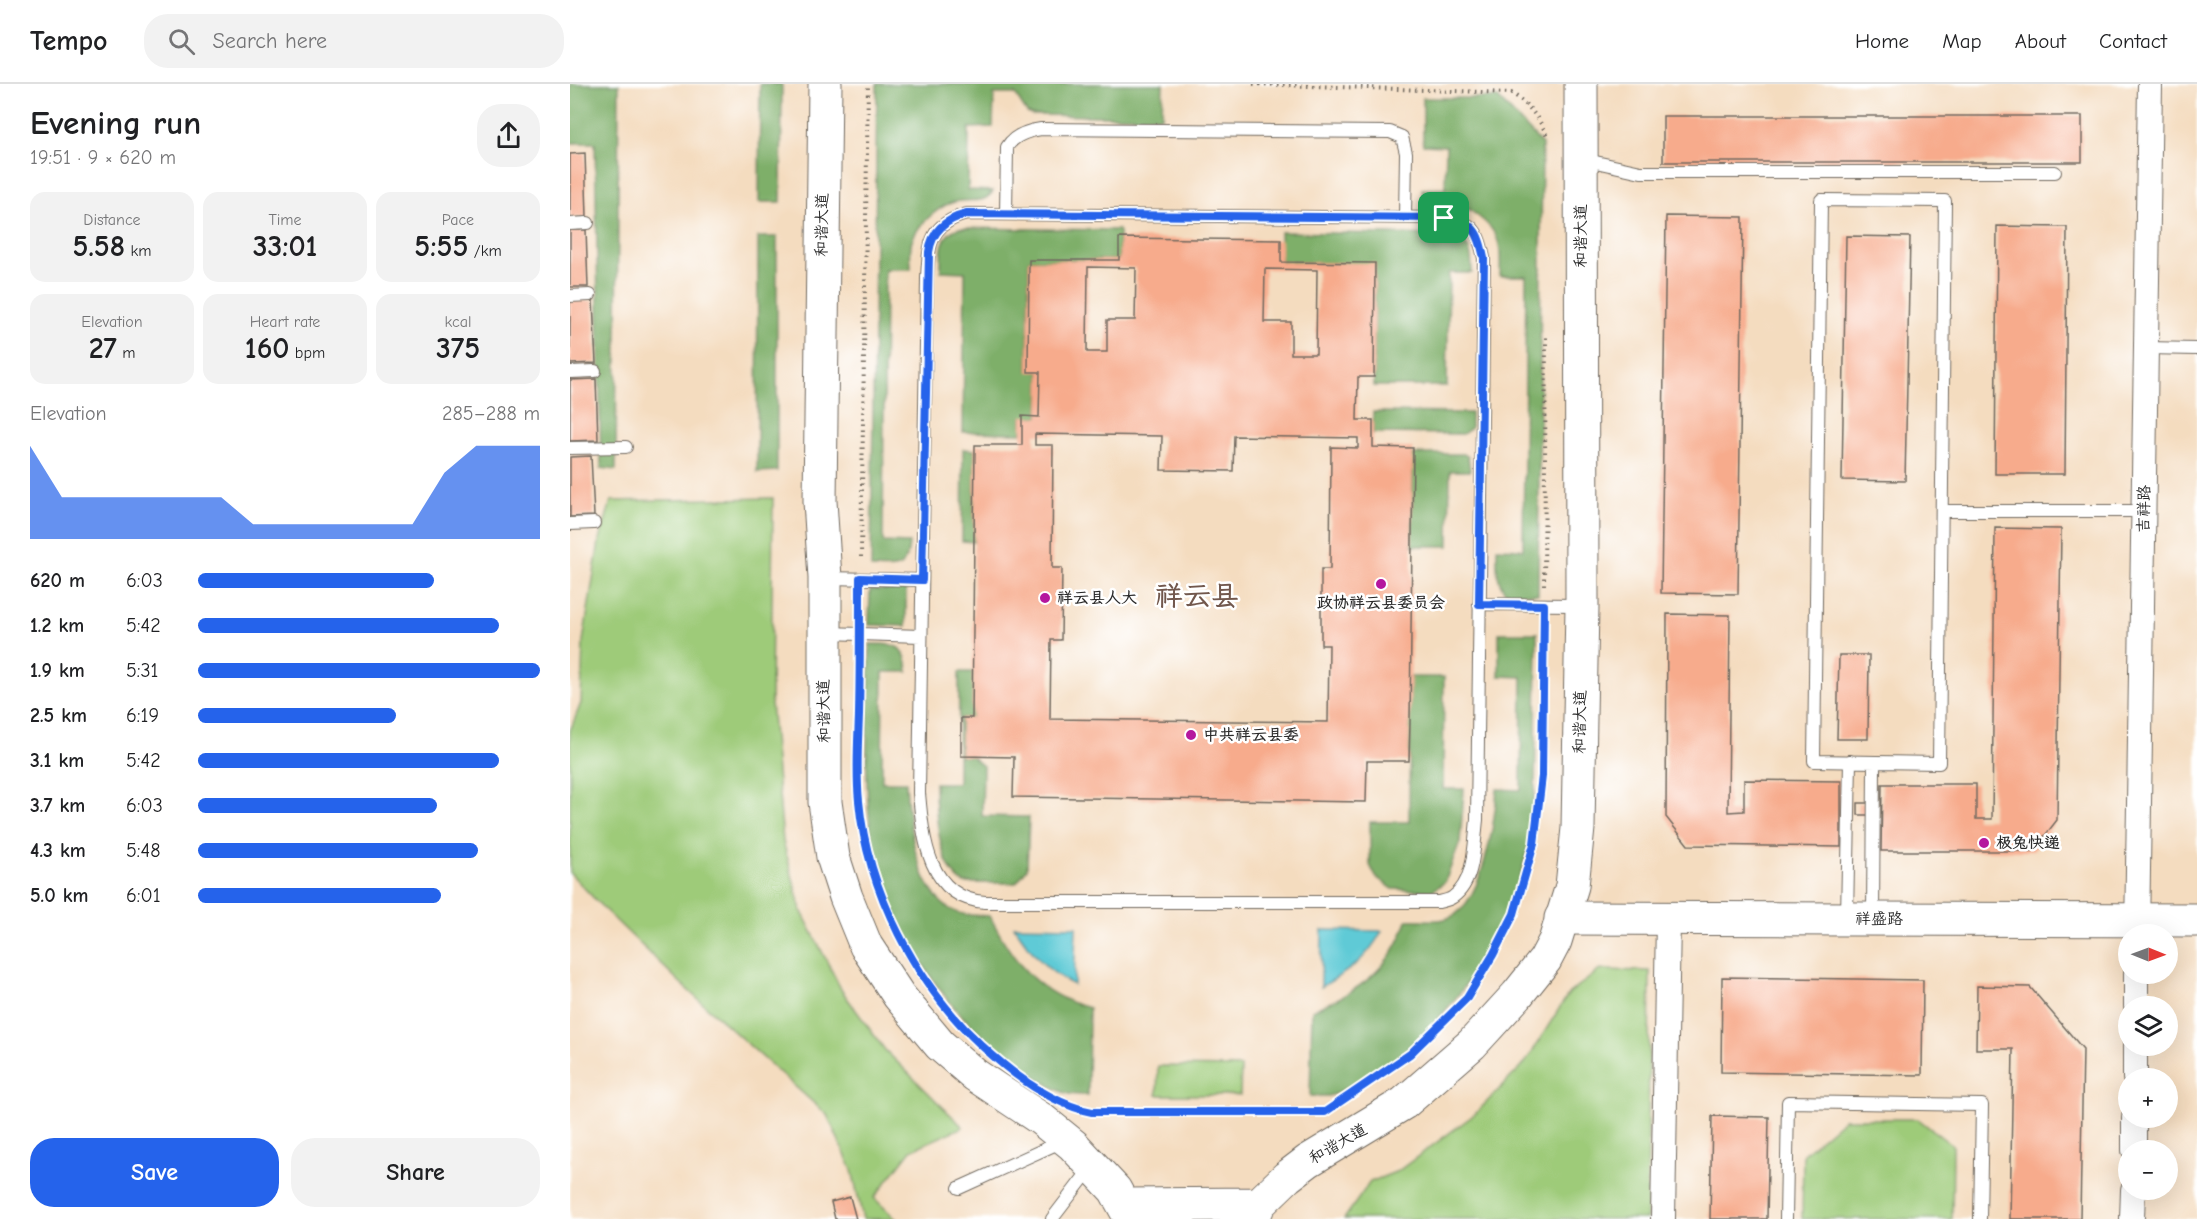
<!DOCTYPE html>
<html lang="en">
<head>
<meta charset="utf-8">
<style>
  body { margin:0; font-family:"Comic Neue","LXGW WenKai TC",sans-serif; background:#f2f2f2; color:#202124; height:100vh; display:flex; flex-direction:column; font-size:22px; white-space:nowrap }
  * { box-sizing:border-box; margin:0 }
  p { font-size:20px; color:#757577 }
  .icon { flex:none; width:33px; height:33px; fill:none; stroke:currentColor; stroke-width:2; stroke-linecap:round; stroke-linejoin:round }
  .map { position:relative; flex:1; overflow:hidden }
  .side { display:flex; flex-direction:column; background:#fff; width:570px }
  .side>* { flex:none }
  .needle { width:39px; rotate:91deg }
  .tools { position:absolute; left:1548px; top:840px; display:grid; gap:12px }
  .tools a { display:grid; place-items:center; width:60px; height:60px; border-radius:50%; background:#fff; box-shadow:0 6px 24px #0002; font-size:30px }
  .pin { position:absolute; display:grid; place-items:center; width:51px; height:51px; color:#fff; margin:-26px; border-radius:12px; box-shadow:0 3px 9px #0006 }
  .round { display:grid; place-items:center; flex:none; width:63px; height:63px; border-radius:24px; background:#f2f2f2 }
  .headline { display:flex; align-items:center; justify-content:space-between; height:102px; padding:0 30px }
  h1 { font-size:33px; font-weight:700; line-height:45px }
  .metrics { display:grid; grid-template-columns:repeat(3,1fr); gap:9px; height:102px; padding:6px 30px }
  .metrics div { display:grid; align-content:center; border-radius:15px; background:#f2f2f2; text-align:center }
  .metrics b { font-size:30px; font-weight:700 }
  .metrics small { font-size:16px; font-weight:400 }
  .metrics p { font-size:16px }
  .chart { height:168px; padding:12px 30px }
  .chart p { display:flex; justify-content:space-between }
  .chart svg { width:100%; height:108px; margin-top:6px; fill:#2563eb; opacity:.7 }
  .button { display:flex; gap:12px; margin-top:auto; padding:12px 30px }
  .button a { flex:1; height:69px; border-radius:24px; background:#2563eb; color:#fff; font-size:24px; font-weight:700; line-height:69px; text-align:center }
  .button a+a { background:#f2f2f2; color:#202124 }
  ul { padding:0 30px; list-style:none; font-size:20px }
  li { display:grid; grid-template-columns:96px 72px 1fr; align-items:center; height:45px }
  li i { height:15px; border-radius:8px; background:#2563eb }
  header { display:flex; align-items:center; gap:36px; box-sizing:border-box; height:84px; padding:0 30px; background:#fff; border-bottom:2px solid #e0e0e0 }
  header strong { font-size:28px }
  nav { display:flex; gap:33px; margin-inline-start:auto; font-size:21px }
  .search { width:420px; height:54px; background:#f2f2f2; display:flex; align-items:center; gap:15px; box-sizing:border-box; padding:0 21px; border-radius:24px; color:#757577; font-size:22px }
  main { display:flex; flex:1; min-height:0 }
  .map>svg:first-child { display:block }
</style>
</head>
<body>
<header>
<strong>Tempo</strong>
<div class="search"><svg class="icon" aria-label="search" viewBox="0 0 24 24"><circle cx="10" cy="10" r="6"/><path d="M15 15l6 6"/></svg>Search here</div>
<nav><a>Home</a><a>Map</a><a>About</a><a>Contact</a></nav>
</header>
<main>
<section class="side">
<div class="headline"><div><h1>Evening run</h1><p>19:51 · 9 × 620 m</p></div><a class="round"><svg class="icon" aria-label="share" viewBox="0 0 24 24"><path d="M12 15V3M7 8l5-5 5 5M5 13v7h14v-7"/></svg></a></div>
<div class="metrics">
<div><p>Distance</p><b>5.58<small> km</small></b></div>
<div><p>Time</p><b>33:01</b></div>
<div><p>Pace</p><b>5:55<small> /km</small></b></div>
</div>
<div class="metrics">
<div><p>Elevation</p><b>27<small> m</small></b></div>
<div><p>Heart rate</p><b>160<small> bpm</small></b></div>
<div><p>kcal</p><b>375</b></div>
</div>
<div class="chart"><p><span>Elevation</span>285–288 m</p>
<svg viewBox="0 0 160 44" preserveAspectRatio="none"><path d="M0 44V6L10 27L20 27L30 27L40 27L50 27L60 27L70 38L80 38L90 38L100 38L110 38L120 38L130 17L140 6L150 6L160 6V44z"/></svg>
</div>
<ul>
<li><b>620 m</b>6:03<i style="width:69%"></i></li>
<li><b>1.2 km</b>5:42<i style="width:88%"></i></li>
<li><b>1.9 km</b>5:31<i style="width:100%"></i></li>
<li><b>2.5 km</b>6:19<i style="width:58%"></i></li>
<li><b>3.1 km</b>5:42<i style="width:88%"></i></li>
<li><b>3.7 km</b>6:03<i style="width:70%"></i></li>
<li><b>4.3 km</b>5:48<i style="width:82%"></i></li>
<li><b>5.0 km</b>6:01<i style="width:71%"></i></li>
</ul>
<div class="button"><a>Save</a><a>Share</a></div>
</section>
<div class="map">
<svg width="1627" height="1135" viewBox="0 0 1627 1135">
  <rect width="100%" height="100%" fill="#fff"/>
  <filter id="ink" filterUnits="userSpaceOnUse"><feTurbulence type="fractalNoise" baseFrequency=".0167" numOctaves="2"/><feDisplacementMap in="SourceGraphic" scale="12" xChannelSelector="R" yChannelSelector="G"/><feConvolveMatrix kernelMatrix="1 2 1 2 8 2 1 2 1" color-interpolation-filters="sRGB"/></filter>
  <filter id="wash" filterUnits="userSpaceOnUse"><feTurbulence type="fractalNoise" baseFrequency=".008" numOctaves="4" result="noise"/><feDisplacementMap in="SourceGraphic" scale="24" xChannelSelector="R" yChannelSelector="G"/><feGaussianBlur stdDeviation="1.35" result="paint"/><feColorMatrix in="noise" values="0 0 0 0 0 0 0 0 0 0 0 0 0 0 0 0 0 1.4 0 .05"/><feComposite in="paint" operator="in"/></filter>
  <g filter="url(#wash)">
    <rect width="100%" height="100%" fill="#f4dcbf"/>
    <path fill="#9ecb79" stroke="#647b52" stroke-width="1.5" d="M203,414L201,619L213,757L231,826L272,907L315,966L393,1043L341,1066L304,1114L326,1135H293L282,1086L257,1031L121,909L34,825L0,789V647L11,619L13,557L29,458L41,417Z
      M1030,886L1080,887L1077,1135H774L800,1098L828,1087L905,1030L955,979L999,909Z
      M588,982L671,983L670,1011H587Z
      M1274,1035H1348L1383,1062L1382,1135H1232L1233,1070Z"/>
    <path fill="#7eaf69" stroke="#546d4a" stroke-width="1.5" d="M0,0H49L46,386L31,384L25,59H0Z
      M190,0H212L211,118H189Z
      M307,0H593L592,33L462,31L457,29L445,10H424L423,43L399,44L398,106L423,107C415,120 404,115 390,117C373,118 347,140 342,157C339,165 341,177 341,185H315L313,458L339,459C337,488 325,485 301,484Z
      M853,14H928L972,60L968,510L936,509C925,495 927,481 927,464L953,465L956,192H930C931,165 932,150 909,133C903,128 896,122 889,121C876,118 862,124 853,113L852,105H875L876,62L853,61Z
      M389,144L549,146V176H459L458,287L470,288L469,333H452V349L393,348L395,188L371,187C371,170 369,150 389,144Z
      M710,148L876,151C900,157 902,166 902,189H879L877,302H804L805,180L711,178Z
      M188,153H207V387L187,388Z
      M803,328L901,329V344L893,350L803,349Z
      M393,365L405,366L404,458L392,457Z
      M843,370H894L898,373L900,387H880L879,462H842Z
      M300,506H336V542L299,541Z
      M929,549H967C967,586 966,622 966,659C965,685 966,711 963,736C951,821 906,903 842,961C820,981 792,995 765,1010L758,1012H740L742,926C787,909 823,884 837,836C849,835 863,838 875,835C912,827 925,737 927,705L951,706L952,593L929,592Z
      M300,560C324,560 337,560 338,588H313L312,698H336C338,737 346,820 393,830C401,832 411,831 420,832C443,878 467,910 519,924L518,1011C512,1011 505,1011 499,1010C480,1006 450,981 434,969C366,921 310,824 300,742C293,682 299,620 300,560Z
      M389,588H403L402,634H391V672H401L413,682L412,732L459,733L457,785L446,799H394C368,785 365,726 365,699H388Z
      M840,593H874L873,705H894L890,758L875,798L862,807L823,805L806,793L800,781V738H839Z"/>
    <path fill="#5ecad6" stroke="#447a80" stroke-width="1.5" d="M444,842L506,843L504,901C477,888 460,867 444,842Z
      M752,846L812,847C796,876 779,887 751,903Z"/>
    <g id="blocks">
      <path fill="#f7ab8c" fill-rule="evenodd" d="M1093,32H1512V78H1093Z
        M15,69L17,133L0,134V70Z
        M1096,132L1173,133L1168,510L1091,509Z
        M1427,142L1497,143L1495,390H1425Z
        M0,146H16L18,203H0Z
        M1276,152L1340,153L1335,397L1272,396Z
        M549,154L711,156V178L805,179L804,293H788L787,336H803V363L843,364L840,639L839,677H797L796,718L443,713L444,673L391,672V634H402L405,361H452V332L469,333L470,288H458L459,176H549ZM518,183L566,184L565,236H537V268H517ZM695,185L747,186L746,270H721V238H694ZM465,350L592,352L591,386L663,387L664,352L788,354V364L761,363L760,485H751V561H759L758,638L480,635L481,556H491L492,484H482L483,361H465Z
        M0,217H23L26,279L0,280Z
        M26,295L28,356L0,357V296Z
        M21,372L24,432L0,433V373Z
        M1425,444L1491,445L1487,736L1463,767H1311L1312,700H1406V735H1422Z
        M1097,530L1160,531L1158,728L1174,727V696L1271,697V763L1118,761L1096,733Z
        M1269,571H1299L1298,655H1267Z
        M1288,719H1298V731H1288Z
        M1152,893L1353,896L1352,991L1151,988Z
        M1407,902L1460,903L1513,965L1510,1135H1440L1443,965H1406Z
        M1142,1032L1199,1033L1197,1135H1140Z
        M280,1113L286,1135H265L261,1118Z"/>
    </g>
  </g>
  <g filter="url(#ink)">
    <use href="#blocks" fill-opacity="0" stroke="#71695f" stroke-width="1.5"/>
    <g fill="none" stroke-linecap="round" stroke-linejoin="round">
      <g stroke="#71695f" stroke-width="14">
        <path id="lane" d="M1012,75L1071,88H1485
          M1251,116L1375,117L1369,679L1244,677Z
          M397,130L874,134C904,138 908,146 914,174L907,736C904,760 905,798 883,813C879,816 873,817 869,818H415C358,814 353,754 349,709L357,194C359,160 359,140 397,130Z
          M436,130L437,63C444,51 457,47 471,45L820,48L832,53L836,69L835,134
          M0,140L18,139
          M0,212L20,211
          M1576,264L1627,265
          M0,288L25,287
          M0,364L56,363
          M1372,427H1574
          M0,440L24,439
          M257,494L352,496
          M909,520L1010,521
          M258,549L351,552
          M1277,832L1280,677
          M1303,833L1304,678
          M389,1104L495,1056
          M482,1135L521,1084
          M1216,1135L1218,1018L1412,1021L1410,1135"/>
      </g>
      <g stroke="#71695f" stroke-width="26">
        <path id="street" d="M1567,850L1580,0
          M1566,922V890
          M1565,994V962
          M1564,1066V1034
          M1093,1135L1098,835
          M1562,1135L1563,1106"/>
      </g>
      <g stroke="#71695f" stroke-width="35">
        <path id="secondary" d="M991,834L1627,836"/>
      </g>
      <g stroke="#71695f" stroke-width="35">
        <path id="primary" d="M255,0L250,417L255,494V718L263,773L276,813L296,862L329,912L370,961L405,991L471,1035L503,1061L545,1106L561,1135
          M555,1121L689,1120
          M683,1135L689,1120L717,1093L738,1077L834,1019L902,960L947,911L975,876L985,857L1002,802L1008,744L1012,522L1011,0"/>
      </g>
      <path stroke="#71695f" stroke-width="4" stroke-dasharray="1.5 4.5" stroke-linecap="butt" d="M683,0L941,9C958,19 970,35 978,54
        M291,473L298,0
        M974,501L976,253
        M870,942C879,932 890,923 898,912C930,867 954,813 964,759C978,688 974,613 974,541
        M792,1004L830,976
        M512,1026L522,1028L756,1027"/>
      <use href="#lane" stroke="#fff" stroke-width="12"/>
      <use href="#street" stroke="#fff" stroke-width="24"/>
      <use href="#secondary" stroke="#fff" stroke-width="33"/>
      <use href="#primary" stroke="#fff" stroke-width="33"/>
    </g>
  </g>
  <g fill="none" stroke-linecap="round" stroke-linejoin="round" filter="url(#ink)">
    <g stroke="#fff" stroke-width="12">
      <path id="route" d="M397,130L874,134C904,138 908,146 914,174L909,520L974,521L972,692L964,760L944,830L923,871L897,914L840,970L755,1028H522C481,1020 441,989 411,961C346,901 297,806 289,717C286,689 288,659 289,631C290,585 290,540 290,494L352,496L359,168C362,146 376,135 397,130Z"/>
    </g>
    <use href="#route" stroke="#2563eb" stroke-width="8"/>
  </g>
  <g fill="#b5179e" stroke="#fff" stroke-width="2">
    <circle cx="811" cy="500" r="6"/>
    <circle cx="475" cy="514" r="6"/>
    <circle cx="621" cy="651" r="6"/>
    <circle cx="1414" cy="759" r="6"/>
  </g>
  <g text-anchor="middle" dominant-baseline="central" stroke-width="5" stroke-linejoin="round" paint-order="stroke">
    <g font-size="16" fill="#2b2b2b" stroke="#fff">
      <text transform="translate(252 141) rotate(-89)">和谐大道</text>
      <text transform="translate(1011 152) rotate(-90)">和谐大道</text>
      <text transform="translate(1574 425) rotate(-89)">吉祥路</text>
      <text transform="translate(254 627) rotate(-91)">和谐大道</text>
      <text transform="translate(1010 638) rotate(-89)">和谐大道</text>
      <text x="1309" y="835">祥盛路</text>
      <text transform="translate(768 1060) rotate(-30)">和谐大道</text>
    </g>
    <g font-size="16" font-weight="bold" fill="#2b2b2b" stroke="#fff" text-anchor="start">
      <text x="487" y="514">祥云县人大</text>
      <text x="811" y="519" text-anchor="middle">政协祥云县委员会</text>
      <text x="633" y="651">中共祥云县委</text>
      <text x="1426" y="759">极兔快递</text>
    </g>
    <g font-size="28" font-weight="bold" fill="#72584d" stroke="#fff">
      <text x="627" y="512">祥云县</text>
    </g>
  </g>
</svg>
<div class="tools">
<a><svg class="needle" viewBox="-14 -14 28 28"><path d="M0-13l5 13h-10z" fill="#e53935"/><path d="M0 13l5-13h-10z" fill="#757577"/></svg></a>
<a><svg class="icon" aria-label="layers" viewBox="0 0 24 24"><path d="M12 4l9 5-9 5-9-5zM3 14l9 5 9-5"/></svg></a>
<a>+</a>
<a>−</a>
</div>
<div class="pin" style="left:874px;top:134px;background:#1e9e55"><svg class="icon" aria-label="arrive" viewBox="0 0 24 24"><path d="M6 21V4h12l-3 4 3 4H6"/></svg></div>
</div>
</main>
</body>
</html>
